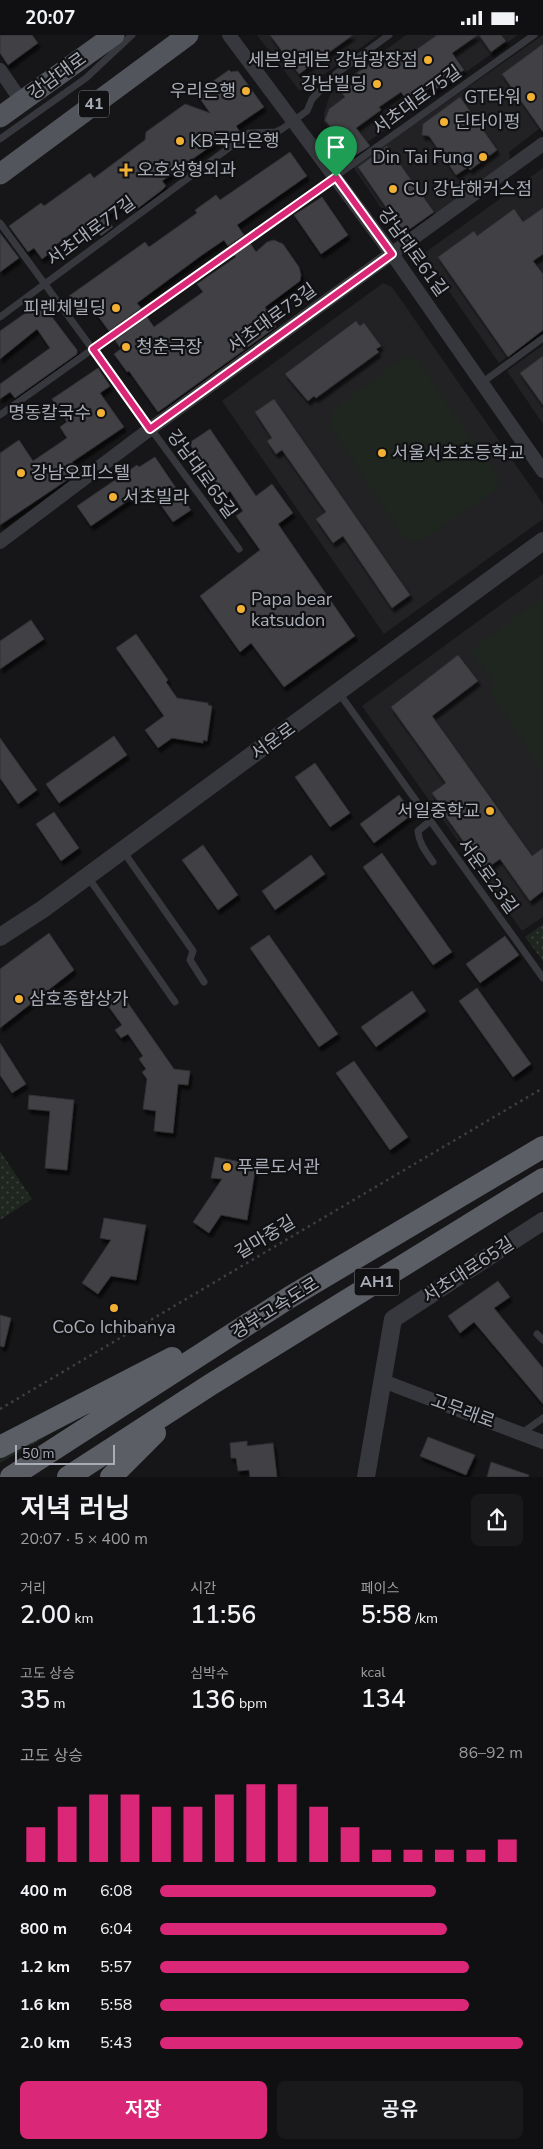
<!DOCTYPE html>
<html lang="ko">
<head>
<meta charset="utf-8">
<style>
  body { margin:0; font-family:"Nunito Sans","Noto Sans KR",sans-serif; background:#19191b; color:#f1f3f6; height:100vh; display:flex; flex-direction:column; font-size:19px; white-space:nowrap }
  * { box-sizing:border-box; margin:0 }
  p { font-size:16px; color:#9c9d9f }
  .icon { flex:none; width:28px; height:28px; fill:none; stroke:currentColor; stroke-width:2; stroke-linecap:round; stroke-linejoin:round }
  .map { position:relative; height:1442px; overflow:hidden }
  .sheet { display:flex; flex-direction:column; background:#101012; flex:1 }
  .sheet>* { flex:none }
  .scale { position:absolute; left:15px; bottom:12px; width:100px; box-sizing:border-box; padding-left:5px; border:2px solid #a8adb8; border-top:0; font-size:14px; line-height:18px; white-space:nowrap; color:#a8adb8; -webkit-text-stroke:4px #111113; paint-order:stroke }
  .pin { position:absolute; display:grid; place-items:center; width:42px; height:42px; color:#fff; margin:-51px -21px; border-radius:50% 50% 50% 0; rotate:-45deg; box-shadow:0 0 5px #0007 }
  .pin .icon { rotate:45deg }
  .round { display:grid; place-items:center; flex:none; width:52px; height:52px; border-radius:8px; background:#19191b }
  .overview { display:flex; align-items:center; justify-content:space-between; height:85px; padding:0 20px }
  h1 { font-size:28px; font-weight:600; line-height:38px }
  .stats { display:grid; grid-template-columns:repeat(3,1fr); gap:8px; height:85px; padding:5px 20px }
  .stats div { display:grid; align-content:center }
  .stats b { font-size:25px; font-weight:600 }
  .stats small { font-size:14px; font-weight:400 }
  .stats p { font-size:14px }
  .chart { height:140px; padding:10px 20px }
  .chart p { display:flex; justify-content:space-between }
  .chart svg { width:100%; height:90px; margin-top:5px; stroke:#db2777; stroke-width:6 }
  .cta { display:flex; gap:10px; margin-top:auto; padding:10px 20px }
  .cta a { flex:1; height:58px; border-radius:8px; background:#db2777; color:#fff; font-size:20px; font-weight:600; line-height:58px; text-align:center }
  .cta a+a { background:#19191b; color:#f1f3f6 }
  ul { padding:0 20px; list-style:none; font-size:16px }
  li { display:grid; grid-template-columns:80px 60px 1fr; align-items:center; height:38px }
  li i { height:12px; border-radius:6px; background:#db2777 }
  .status { display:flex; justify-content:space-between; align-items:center; height:35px; padding:0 25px; background:#101012; direction:ltr }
  .status svg { height:14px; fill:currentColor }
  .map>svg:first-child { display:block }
</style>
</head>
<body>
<div class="status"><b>20:07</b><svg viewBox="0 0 49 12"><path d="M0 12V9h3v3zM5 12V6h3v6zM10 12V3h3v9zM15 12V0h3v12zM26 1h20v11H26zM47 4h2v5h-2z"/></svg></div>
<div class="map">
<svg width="543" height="1442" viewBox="0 0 543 1442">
  <defs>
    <pattern id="grass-tufts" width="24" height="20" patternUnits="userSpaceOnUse" patternTransform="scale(1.25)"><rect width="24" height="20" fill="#1e261f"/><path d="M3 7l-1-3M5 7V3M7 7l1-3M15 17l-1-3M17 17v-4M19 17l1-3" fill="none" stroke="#3c433d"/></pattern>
    <pattern id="park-dots" width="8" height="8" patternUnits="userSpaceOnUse" patternTransform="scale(1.25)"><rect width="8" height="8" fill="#1e261f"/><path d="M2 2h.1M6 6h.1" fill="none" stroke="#3c433d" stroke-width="1.8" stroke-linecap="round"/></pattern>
    <filter id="shadow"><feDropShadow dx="2.5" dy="4.5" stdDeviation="1" flood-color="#0009"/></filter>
  </defs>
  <rect width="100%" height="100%" fill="#161618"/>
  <path fill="#222225" d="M257,0H378L303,55H299Z
    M406,0H518L348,121L324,87V78L330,60L345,45Z
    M543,0V91L509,117L510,124L507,127L402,203L353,132Z
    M543,133V296L499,328L423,219Z
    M383,248L392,252L543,469V484L384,599L222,366Z
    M543,310V389L507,336Z
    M543,539V882L522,896L362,671Z"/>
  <path fill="url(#grass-tufts)" d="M78,1383L0,1428V1417Z"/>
  <path fill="url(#park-dots)" d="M543,889V926L525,902Z
    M0,1116L32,1164L0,1185Z"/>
  <path fill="#1e261f" d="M409,322L415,323L496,438L500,447L494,456L426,503L412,506L404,502L330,390L333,377L338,371L398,326Z
    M543,562V736L491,659L494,646L470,616Z"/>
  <path fill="#404145" stroke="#303034" filter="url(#shadow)" d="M0,0H32L38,8L8,30L0,18Z
    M270,0H353L299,39Z
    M437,0H478L452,18L464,35L433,56L430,52L409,68L401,57L379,72L381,75L356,93L370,111L353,122L325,85L329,74L345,62L341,57L360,43L357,38L374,26L379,33L401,16L406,22Z
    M479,0H501L506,6L491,17Z
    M543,9V97L502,39Z
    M229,35L231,37L238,36L264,72L236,91L240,97L229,105L226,100L162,146L166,151L162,155L137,174L130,163L105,182L113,192L101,201L93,191L81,199L77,194L53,212L55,214L42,224L34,213L28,217L9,191L41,168L44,171L90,138L94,143L145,105L146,97L185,69L210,78L196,58Z
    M460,62L497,115L470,135L468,132L456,140L429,101L422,100L423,89Z
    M387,111L434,177L404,198L358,132Z
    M290,117L307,141L237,190L244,200L228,211L224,205L202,220L137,268L141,273L109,296L89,269L79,276L69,261L145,207L149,212L197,178L195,175L216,160L220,165Z
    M322,162L348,200L321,219L294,180Z
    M543,173V219L533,226L543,239V295L508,322L438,222L474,196L477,201L514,174L523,187Z
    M0,198L19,223L0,237Z
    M274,205L283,209L299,232L301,240L300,246L265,272L276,292L158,377L129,336L127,337L114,319L121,314L115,305L147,282L154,292L203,257L197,249L236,222L234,220L250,208L256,217L267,207Z
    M34,272L46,274L77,315V319L15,363L10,357L0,364V349L50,313L37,294L0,324V296Z
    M356,286L360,291L364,288L381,311L376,314L379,317L316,363L314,361L308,366L285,339Z
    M543,321V370L520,338Z
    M98,333L110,351L100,358L124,392L72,427L79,437L0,490V418L19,405L33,426L67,403L60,392L67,387L52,364Z
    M274,364L410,560L392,573L343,501L333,508L316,484L326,477L282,415L276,419L267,406L272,403L255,377Z
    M210,394L256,461L272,449L293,478L278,489L355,601L284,652L251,608L240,617L200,561L260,515L236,481L243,476L230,456L225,460L189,408Z
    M155,422L191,475L173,487L148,452L91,491L77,471L137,430L139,432Z
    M31,585L44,604L0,634V606Z
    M136,599L168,645L166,647L177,663L208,668V670L212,671L207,706L203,705V708L172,703L158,713L145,695L164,681L116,613Z
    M458,620L478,646L432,681L532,821L543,813V856L530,866L500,824L484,835L443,778L445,776L432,758L446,748L391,672Z
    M114,701L127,720L59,768L46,749Z
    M0,703L37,755L18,769L0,743Z
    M315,728L350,778L330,792L295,742Z
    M399,760L413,779L374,808L360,789Z
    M54,777L79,813L61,826L36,789Z
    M203,810L238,860L218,875L182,825Z
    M382,818L452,917L433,930L363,832Z
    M311,820L325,839L275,875L262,856Z
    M49,898L74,935L0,993V934Z
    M269,900L338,999L319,1012L250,913Z
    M505,901L519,920L480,948L466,929Z
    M477,953L531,1029L513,1042L459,966Z
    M412,956L426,976L376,1012L361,992Z
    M121,958L174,1034L190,1036L188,1050L178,1049L173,1098L154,1096L156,1076L143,1074L147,1044L142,1037L146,1034L139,1024L143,1021L128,999L121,1003L115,995L122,990L106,968Z
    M0,1008L26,1049L12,1058L0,1040Z
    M354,1026L408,1102L390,1115L336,1038Z
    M29,1060L74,1065L67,1135L45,1133L50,1076L28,1074Z
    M215,1122L256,1130L247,1185L221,1180L209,1198L193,1187L222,1144L211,1143Z
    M104,1183L146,1190L136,1245L111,1241L98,1259L82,1248L111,1205L100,1203Z
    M498,1246L510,1262L494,1273L543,1333V1369L474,1287L460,1298L448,1281Z
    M0,1280L11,1283L4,1312L0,1311Z
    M428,1402L475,1420L466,1440L420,1421Z
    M247,1406V1411L273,1408L277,1442H250L249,1435L238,1436L236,1423H231L230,1408Z
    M491,1427L529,1440L528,1442H487Z"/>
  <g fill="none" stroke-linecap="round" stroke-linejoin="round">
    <path stroke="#3d3f44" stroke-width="2.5" stroke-dasharray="2.5 4" stroke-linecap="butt" d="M0,1374L543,1053"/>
    <path stroke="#37383d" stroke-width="7" d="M0,104L86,43L132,0
      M0,188L239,514
      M0,282L245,101L249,98L276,97L282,94L307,76L312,64L337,38L389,0
      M483,347L543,303
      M0,380L534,0
      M339,658L543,943
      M430,786L418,796C419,809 426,817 433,827
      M123,816L193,916L190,925L204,947
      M88,842L175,967
      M537,1299L543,1305
      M522,1398L543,1383"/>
    <path stroke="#37383d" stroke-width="14" d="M229,0L392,219L543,436
      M0,35L22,67
      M0,507L150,394L543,109
      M383,1346L543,1407"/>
    <path stroke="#37383d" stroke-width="18" d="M0,902L43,874L123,815L543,506
      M366,1442L393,1284L543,1186"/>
    <path stroke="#53555c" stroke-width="21" d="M0,82L114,0
      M0,139L188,0"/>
    <path stroke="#5b5e65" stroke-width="22" d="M0,1412L172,1323
      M11,1442L290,1262L543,1112
      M68,1442L210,1350L543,1144
      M111,1442L155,1398"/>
  </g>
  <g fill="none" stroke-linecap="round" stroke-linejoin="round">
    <g stroke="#fff" stroke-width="10">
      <path id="route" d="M336,142L392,219L150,394L93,314Z"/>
    </g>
    <use href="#route" stroke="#db2777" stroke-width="6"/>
  </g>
  <g fill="#f2b134" stroke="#111113" stroke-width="2">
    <circle cx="428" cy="25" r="5"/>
    <circle cx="377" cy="49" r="5"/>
    <circle cx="246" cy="56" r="5"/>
    <circle cx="531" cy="62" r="5"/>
    <circle cx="444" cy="87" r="5"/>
    <circle cx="180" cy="106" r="5"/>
    <circle cx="483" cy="122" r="5"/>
    <path d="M123.5 127.5h5v5h5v5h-5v5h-5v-5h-5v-5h5z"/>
    <circle cx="393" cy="154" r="5"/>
    <circle cx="116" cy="273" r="5"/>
    <circle cx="126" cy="312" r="5"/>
    <circle cx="101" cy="378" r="5"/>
    <circle cx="382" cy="418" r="5"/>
    <circle cx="21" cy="438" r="5"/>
    <circle cx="113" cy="462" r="5"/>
    <circle cx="241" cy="574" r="5"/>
    <circle cx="490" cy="776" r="5"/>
    <circle cx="19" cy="964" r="5"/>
    <circle cx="227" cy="1132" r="5"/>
    <circle cx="114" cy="1273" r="5"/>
  </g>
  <g text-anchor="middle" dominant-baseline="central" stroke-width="4.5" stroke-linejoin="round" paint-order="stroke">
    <g fill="#111113" stroke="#7b7e86" stroke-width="1">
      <rect x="79" y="55.5" width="30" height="27" rx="4"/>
      <rect x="354.5" y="1233.5" width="45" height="27" rx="4"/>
    </g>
    <g font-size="16" font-weight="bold" fill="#a8adb8">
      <text x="94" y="69">41</text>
      <text x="377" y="1247">AH1</text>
    </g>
    <g font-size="18" fill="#a8adb8" stroke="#111113" text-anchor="start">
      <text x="418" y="25" text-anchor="end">세븐일레븐 강남광장점</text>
      <text x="367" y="49" text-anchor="end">강남빌딩</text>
      <text x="236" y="56" text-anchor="end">우리은행</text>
      <text x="521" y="62" text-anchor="end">GT타워</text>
      <text x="454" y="87">딘타이펑</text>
      <text x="190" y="106">KB국민은행</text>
      <text x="473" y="122" text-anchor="end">Din Tai Fung</text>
      <text x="137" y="135">오호성형외과</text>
      <text x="403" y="154">CU 강남해커스점</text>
      <text x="106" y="273" text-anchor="end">피렌체빌딩</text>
      <text x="136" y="312">청춘극장</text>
      <text x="91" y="378" text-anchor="end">명동칼국수</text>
      <text x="392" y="418">서울서초초등학교</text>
      <text x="31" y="438">강남오피스텔</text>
      <text x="123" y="462">서초빌라</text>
      <text x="251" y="564">Papa bear<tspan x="251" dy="21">katsudon</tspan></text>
      <text x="480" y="776" text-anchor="end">서일중학교</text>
      <text x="29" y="964">삼호종합상가</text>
      <text x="237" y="1132">푸른도서관</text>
      <text x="114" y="1292" text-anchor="middle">CoCo Ichibanya</text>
    </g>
    <g font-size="18" fill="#a8adb8" stroke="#111113">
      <text transform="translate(57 41) rotate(-36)">강남대로</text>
      <text transform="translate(417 65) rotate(-36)">서초대로75길</text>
      <text transform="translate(91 196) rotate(-36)">서초대로77길</text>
      <text transform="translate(413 217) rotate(54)">강남대로61길</text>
      <text transform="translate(272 283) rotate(-36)">서초대로73길</text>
      <text transform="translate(202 439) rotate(54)">강남대로65길</text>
      <text transform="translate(273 706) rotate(-36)">서운로</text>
      <text transform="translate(488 841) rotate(54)">서운로23길</text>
      <text transform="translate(265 1202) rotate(-31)">길마중길</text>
      <text transform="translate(468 1235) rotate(-33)">서초대로65길</text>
      <text transform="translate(275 1273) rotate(-32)">경부고속도로</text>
      <text transform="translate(463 1376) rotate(20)">고무래로</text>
    </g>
  </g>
</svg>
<div class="scale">50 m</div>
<div class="pin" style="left:336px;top:142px;background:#1e9e55"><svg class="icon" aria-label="arrive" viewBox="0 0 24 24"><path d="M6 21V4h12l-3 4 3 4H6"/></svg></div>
</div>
<section class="sheet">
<div class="overview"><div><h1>저녁 러닝</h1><p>20:07 · 5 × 400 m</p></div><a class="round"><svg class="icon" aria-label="share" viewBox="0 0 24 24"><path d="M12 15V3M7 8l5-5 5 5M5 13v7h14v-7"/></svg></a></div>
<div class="stats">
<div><p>거리</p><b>2.00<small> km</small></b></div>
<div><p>시간</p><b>11:56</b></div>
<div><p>페이스</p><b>5:58<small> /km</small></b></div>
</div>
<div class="stats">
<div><p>고도 상승</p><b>35<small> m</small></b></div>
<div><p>심박수</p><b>136<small> bpm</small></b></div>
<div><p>kcal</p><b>134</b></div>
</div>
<div class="chart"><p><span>고도 상승</span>86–92 m</p>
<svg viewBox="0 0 160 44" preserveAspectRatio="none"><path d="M5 44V27M15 44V17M25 44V11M35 44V11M45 44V17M55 44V17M65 44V11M75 44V6M85 44V6M95 44V17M105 44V27M115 44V38M125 44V38M135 44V38M145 44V38M155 44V33"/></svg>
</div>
<ul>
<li><b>400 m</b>6:08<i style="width:76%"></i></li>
<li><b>800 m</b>6:04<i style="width:79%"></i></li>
<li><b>1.2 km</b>5:57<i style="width:85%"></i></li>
<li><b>1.6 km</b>5:58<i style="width:85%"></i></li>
<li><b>2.0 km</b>5:43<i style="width:100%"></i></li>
</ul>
<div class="cta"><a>저장</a><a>공유</a></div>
</section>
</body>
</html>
